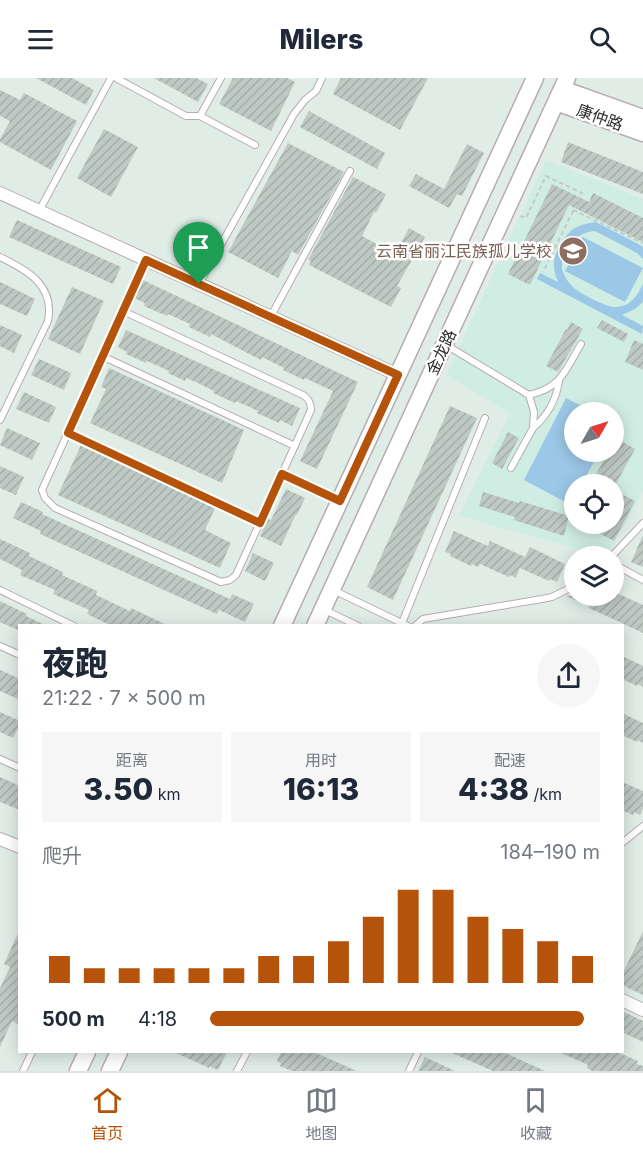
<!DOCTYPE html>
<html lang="zh">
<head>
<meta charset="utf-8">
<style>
  body { margin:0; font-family:Inter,"Noto Sans SC",sans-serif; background:#f6f6f7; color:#1f2937; height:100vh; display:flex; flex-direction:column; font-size:22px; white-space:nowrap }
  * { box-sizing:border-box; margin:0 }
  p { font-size:20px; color:#747a83 }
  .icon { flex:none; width:33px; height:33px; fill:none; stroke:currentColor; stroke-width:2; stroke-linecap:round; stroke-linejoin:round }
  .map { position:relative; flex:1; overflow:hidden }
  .details { position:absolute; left:18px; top:546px; width:606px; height:429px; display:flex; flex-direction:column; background:#fff; border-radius:0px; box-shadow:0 3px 15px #0003 }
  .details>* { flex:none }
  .needle { width:39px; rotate:51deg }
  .fabs { position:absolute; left:564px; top:324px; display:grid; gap:12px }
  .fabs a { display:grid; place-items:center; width:60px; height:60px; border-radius:50%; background:#fff; box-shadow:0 3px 15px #0003; font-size:30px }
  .pin { position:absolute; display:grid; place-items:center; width:51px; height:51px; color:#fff; margin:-62px -26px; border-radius:50% 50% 50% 0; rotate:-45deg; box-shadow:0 0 6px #0007 }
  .pin .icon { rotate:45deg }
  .round { display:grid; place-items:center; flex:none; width:63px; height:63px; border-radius:32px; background:#f6f6f7 }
  .summary { display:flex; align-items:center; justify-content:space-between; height:102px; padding:0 24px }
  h1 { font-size:33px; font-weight:800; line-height:45px }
  .stats { display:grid; grid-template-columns:repeat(3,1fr); gap:9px; height:102px; padding:6px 24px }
  .stats div { display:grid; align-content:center; border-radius:0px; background:#f6f6f7; text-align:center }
  .stats b { font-size:30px; font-weight:800 }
  .stats small { font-size:16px; font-weight:400 }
  .stats p { font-size:16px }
  .chart { height:168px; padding:12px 24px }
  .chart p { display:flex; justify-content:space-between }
  .chart svg { width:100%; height:108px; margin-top:6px; stroke:#b45309; stroke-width:6 }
  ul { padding:0 24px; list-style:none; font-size:20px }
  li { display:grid; grid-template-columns:96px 72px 1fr; align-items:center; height:45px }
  li i { height:15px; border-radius:8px; background:#b45309 }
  header { display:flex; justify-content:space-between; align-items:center; height:78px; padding:0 24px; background:#fff; font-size:27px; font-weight:800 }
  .dock { display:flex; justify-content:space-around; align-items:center; height:84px; border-top:2px solid #e0e1e3; background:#fff; font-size:16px; color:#747a83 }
  .dock a { display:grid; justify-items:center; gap:3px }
  .dock .active { color:#b45309 }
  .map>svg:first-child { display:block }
</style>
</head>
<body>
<header><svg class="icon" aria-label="menu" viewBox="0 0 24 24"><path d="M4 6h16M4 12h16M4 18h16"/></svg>Milers<svg class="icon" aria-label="search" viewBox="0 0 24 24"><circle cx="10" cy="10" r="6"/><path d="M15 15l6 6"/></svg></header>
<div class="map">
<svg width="643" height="993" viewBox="0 0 643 993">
  <defs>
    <pattern id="building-hatch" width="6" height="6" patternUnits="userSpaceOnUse" patternTransform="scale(1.5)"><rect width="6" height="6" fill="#bfc9c4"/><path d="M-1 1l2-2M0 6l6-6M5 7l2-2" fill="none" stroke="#a4ada9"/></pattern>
  </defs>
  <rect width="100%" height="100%" fill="#e0ede7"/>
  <path fill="#d0ede4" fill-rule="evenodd" d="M546,82L643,121V413L615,464L603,478L459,438L510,335L446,297ZM574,334H614V374H574ZM574,406H614V446H574Z"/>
  <path fill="#9cc8e7" d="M596,144L642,168L643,169V181L637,175L595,153C584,154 574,159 569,169C565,176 561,183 562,191C564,198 569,206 574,210C581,216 608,230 616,229C631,228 637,218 643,206V224L635,231L622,237L643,248L642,256L537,201L540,195L558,204C553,192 552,183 558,171C568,152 575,147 596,144Z
    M583,159L643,190L625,224L565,193Z
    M566,320L594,334H574V374H599L582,406H574V422L571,427L524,402Z"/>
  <path fill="url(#building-hatch)" d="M36,0H72L94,12L86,27Z
    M154,0H196L208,6L198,24Z
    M233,0H287L295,4L271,53L219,26Z
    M341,0H428L400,52L333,16Z
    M0,12L20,22L24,15L77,43L51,92L0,64V61L10,43L0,38Z
    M309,33L385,75L377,91L300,49Z
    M104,51L138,69L111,119L77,100Z
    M568,64L643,94V116L561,84Z
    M288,65L344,94L298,177L292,173L278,200L228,174Z
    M467,66L484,75L462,118L457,116L449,130L409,108L416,96L444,111Z
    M353,99L386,116L376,135L374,134L362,158L395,176L409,150L425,159L397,208L401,210L391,229L309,187L311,183L308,182Z
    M552,106L589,124L593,115L643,140V164L569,127L530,207L508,196Z
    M17,142L121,189L113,206L9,159Z
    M143,202L358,304L317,391L300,383L333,313L305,300L304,302L283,292L284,290L262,279L261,282L211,256L210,259L189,249L190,246L168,236L167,238L144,228L145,225L134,220Z
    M0,204L35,221L27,238L0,226Z
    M72,209L104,223L80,276L48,261Z
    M602,242L628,256L624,264L597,250Z
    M571,244L583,251L558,294L546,288L566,251L567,252Z
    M0,247L22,257L14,275L0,268Z
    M126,252L300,330L292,348L280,342L279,345L257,335L258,333L236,323L235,325L213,315L214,313L196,304L186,300L185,303L168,295L169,293L147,283L146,285L126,276L127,274L118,269Z
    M634,262L643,266V292L625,284Z
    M39,281L71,295L64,312L31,297Z
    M109,290L244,352L222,405L90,345L106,311L101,309Z
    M24,314L56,329L49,345L16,331Z
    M450,328L477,340L393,522L367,509Z
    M7,350L40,365L32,382L0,367Z
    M508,354L519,360L502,391L492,385Z
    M614,359L635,371L616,406H591L608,374H614Z
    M81,367L215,430L205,452L231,465L220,490L58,417Z
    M0,388L24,399L16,417L0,410Z
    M286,411L305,420L297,437L296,436L281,468L260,458L268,441L271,442Z
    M614,412L635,423L614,463L582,446H614Z
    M483,414L519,425L520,423L569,438L564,458L514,442L515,439L479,428Z
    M21,424L43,434L42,436L230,521L232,516L254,526L245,544L219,532L217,536L40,456L41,453L13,440Z
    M454,453L488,468L490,463L525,479L530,469L565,486L557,504L550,501L549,503L520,490L516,500L510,497L509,499L480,486L478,489L472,486L471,488L450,478L451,476L445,474Z
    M643,457V489L631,484Z
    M0,461L30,475L29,478L63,494L62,497L97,513L96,517L130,533L131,530L169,548H112L87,536L89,532L53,516L55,512L20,497L22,492L0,481Z
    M253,475L274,485L265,503L245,493Z
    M614,514L643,527V555L589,530V528L566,518H614Z
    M0,523L27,536L26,538L47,548H20V553L0,544Z
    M622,578L643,588V609L638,606L637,608L622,601Z
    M0,592L20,601V622L0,613Z
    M0,634L20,643V646L13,660L0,654Z
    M622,635L643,645V665L638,662L637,664L622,657Z
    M0,699L20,708V732L0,724Z
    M622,704L643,713V731L640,737L634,734L633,737L622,732Z
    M20,851V947L12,943L0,969V910L10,889L4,886Z
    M643,853V917L622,907V897Z
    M622,933L643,943V964L622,954Z
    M174,974H227L218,992L209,988V990Z
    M281,974H314L357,993H292L280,988L281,985L277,983Z
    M450,974H503L545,993H493Z
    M559,974H617L638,983L637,986L643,988V993H592L587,990L588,987Z
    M425,979L455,993H418Z"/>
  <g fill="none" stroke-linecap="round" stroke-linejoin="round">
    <g stroke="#b8acaf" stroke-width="8">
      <path id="lane" d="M116,0L186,38H200L255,67
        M200,38L221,0
        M39,133L111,0
        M0,179C27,192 55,207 48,243L0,342
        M199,206L294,36L305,22L316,13L322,0
        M123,233L303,317C309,321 311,325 311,332L236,497L230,502L221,504L55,430L45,420L42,412L146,182
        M271,238L350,93
        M446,267L529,317L534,334L533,350L511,390
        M102,278L295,368
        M529,317C561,310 565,293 581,266
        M533,350C548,337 556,323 559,303
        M68,355L260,445
        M282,396L338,422
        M612,478L643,445
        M614,486L643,502
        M0,512L74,548
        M333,512L408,548
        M323,531L358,548
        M402,545L485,340
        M415,548L423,541L542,521L552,519L574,508
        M0,568L20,577
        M0,681L20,690
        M622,765L643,748
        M23,993L32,974
        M237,993L247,974
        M409,993L418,974"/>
    </g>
    <g stroke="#b8acaf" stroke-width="14">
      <path id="street" d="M0,115L398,297
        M0,761L20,769
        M622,922L643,932"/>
    </g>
    <g stroke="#b8acaf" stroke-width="19">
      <path id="secondary" d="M562,11L643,40
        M556,24L643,55
        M282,548L535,0
        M315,548L567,0
        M78,993L87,974
        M110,993L119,974"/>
    </g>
    <path stroke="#c8c8c8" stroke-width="2" stroke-dasharray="4.5 3" stroke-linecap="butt" d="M573,132L643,165
      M520,138L526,140L546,98L582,115L543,194"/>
    <use href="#lane" stroke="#fff" stroke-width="6"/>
    <use href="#street" stroke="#fff" stroke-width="12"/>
    <use href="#secondary" stroke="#fff" stroke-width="16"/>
  </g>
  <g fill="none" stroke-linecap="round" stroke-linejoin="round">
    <g stroke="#fff" stroke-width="12">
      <path id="route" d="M146,182L398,297L340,423L282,396L260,445L68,355Z"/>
    </g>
    <use href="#route" stroke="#b45309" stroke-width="8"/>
  </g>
  <defs>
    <g id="school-disc" transform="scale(1.5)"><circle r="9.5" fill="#8d6e63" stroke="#fff"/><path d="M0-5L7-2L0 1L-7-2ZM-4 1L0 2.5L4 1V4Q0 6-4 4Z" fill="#fff"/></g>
  </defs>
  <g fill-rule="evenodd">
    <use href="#school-disc" x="573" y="173"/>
  </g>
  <g text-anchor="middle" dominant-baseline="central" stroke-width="5" stroke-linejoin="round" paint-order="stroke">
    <g font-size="16" fill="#2c2c2c" stroke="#fff">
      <text transform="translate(600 39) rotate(20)">康仲路</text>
      <text transform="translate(441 274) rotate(-65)">金龙路</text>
    </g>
    <g font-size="16" fill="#785e54" stroke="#fff" text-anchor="end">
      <text x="552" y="173">云南省丽江民族孤儿学校</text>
    </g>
  </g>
</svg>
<div class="fabs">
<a><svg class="needle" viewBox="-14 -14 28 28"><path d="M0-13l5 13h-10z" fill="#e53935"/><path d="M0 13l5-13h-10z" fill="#747a83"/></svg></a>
<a><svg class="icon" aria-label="locate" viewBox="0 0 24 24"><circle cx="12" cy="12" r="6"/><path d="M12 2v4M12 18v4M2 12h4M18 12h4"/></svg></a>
<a><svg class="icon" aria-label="layers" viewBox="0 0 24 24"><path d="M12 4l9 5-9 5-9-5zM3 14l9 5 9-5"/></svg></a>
</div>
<div class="pin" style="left:199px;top:206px;background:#1e9e55"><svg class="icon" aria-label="arrive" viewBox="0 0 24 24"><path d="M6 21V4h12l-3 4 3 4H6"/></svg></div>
<section class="details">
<div class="summary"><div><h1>夜跑</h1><p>21:22 · 7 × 500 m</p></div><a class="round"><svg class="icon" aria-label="share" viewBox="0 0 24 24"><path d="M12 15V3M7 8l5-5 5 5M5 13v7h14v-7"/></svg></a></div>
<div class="stats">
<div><p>距离</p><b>3.50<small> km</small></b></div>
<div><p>用时</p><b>16:13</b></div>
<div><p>配速</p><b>4:38<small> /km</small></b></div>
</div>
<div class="chart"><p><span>爬升</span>184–190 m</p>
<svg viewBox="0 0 160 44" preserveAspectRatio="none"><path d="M5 44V33M15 44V38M25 44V38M35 44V38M45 44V38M55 44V38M65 44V33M75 44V33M85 44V27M95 44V17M105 44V6M115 44V6M125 44V17M135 44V22M145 44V27M155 44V33"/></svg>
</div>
<ul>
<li><b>500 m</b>4:18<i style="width:96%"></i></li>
</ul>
</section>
</div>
<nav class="dock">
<a class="active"><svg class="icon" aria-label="home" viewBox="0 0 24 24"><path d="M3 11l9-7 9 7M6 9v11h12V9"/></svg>首页</a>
<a><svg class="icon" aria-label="map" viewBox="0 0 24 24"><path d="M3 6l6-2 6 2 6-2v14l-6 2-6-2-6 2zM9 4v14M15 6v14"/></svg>地图</a>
<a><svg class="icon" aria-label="saved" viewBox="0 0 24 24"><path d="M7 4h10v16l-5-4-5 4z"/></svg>收藏</a>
</nav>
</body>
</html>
